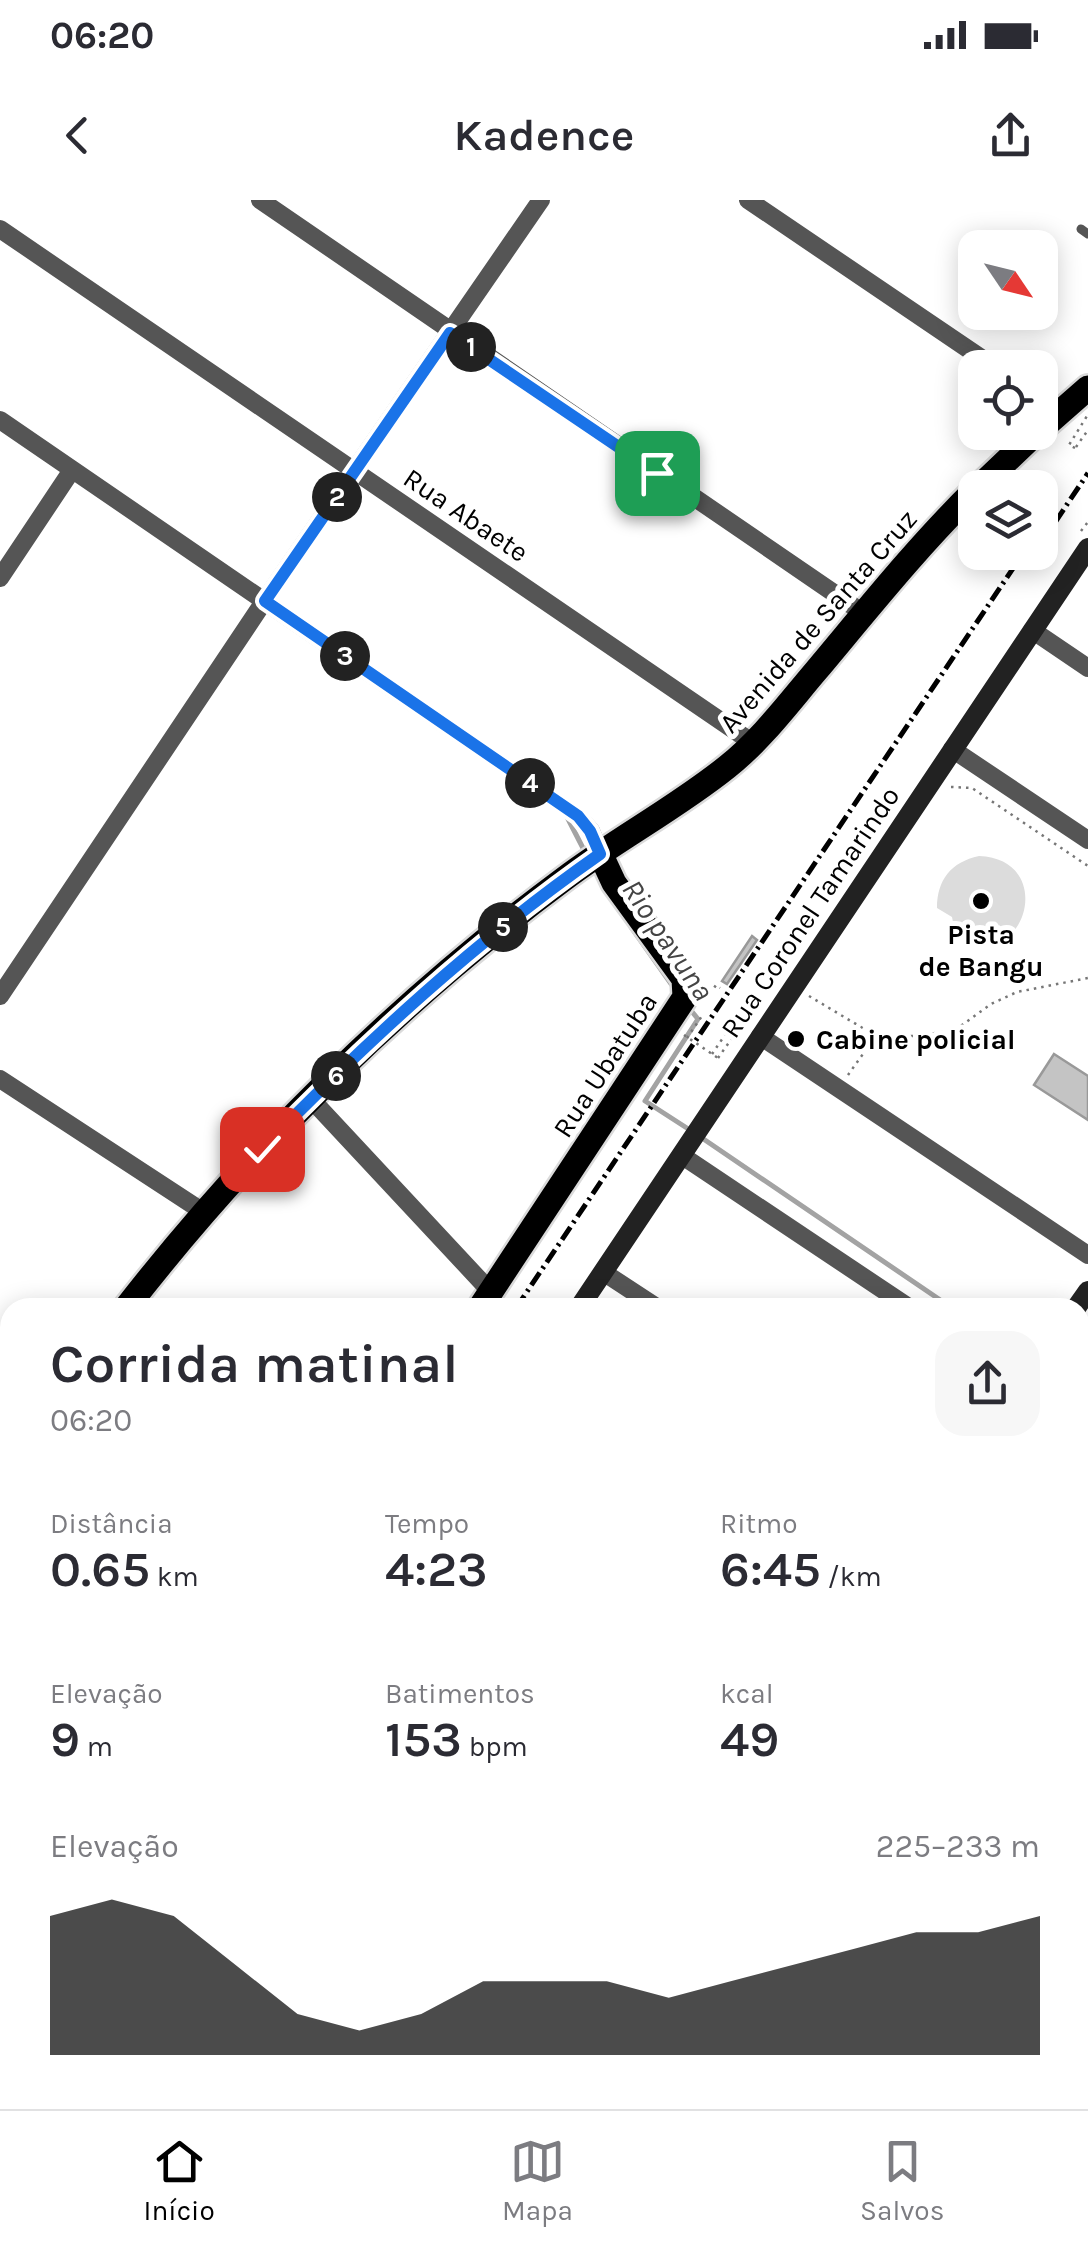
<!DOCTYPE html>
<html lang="pt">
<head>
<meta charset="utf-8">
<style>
  body { margin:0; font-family:Karla,sans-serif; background:#f7f7f7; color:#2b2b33; height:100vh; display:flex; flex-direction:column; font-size:38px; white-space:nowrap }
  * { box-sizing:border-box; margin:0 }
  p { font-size:32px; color:#7c7c81 }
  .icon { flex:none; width:55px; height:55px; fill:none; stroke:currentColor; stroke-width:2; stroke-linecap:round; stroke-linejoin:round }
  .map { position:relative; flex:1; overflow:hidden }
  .drawer { position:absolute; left:0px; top:1098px; width:1090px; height:812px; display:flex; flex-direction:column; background:#fff; border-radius:30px 30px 0 0; box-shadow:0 5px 25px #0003 }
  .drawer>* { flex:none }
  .needle { width:65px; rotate:125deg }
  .buttons { position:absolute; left:958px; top:30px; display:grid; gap:20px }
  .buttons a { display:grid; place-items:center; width:100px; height:100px; border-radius:20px; background:#fff; box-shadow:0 5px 25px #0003; font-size:50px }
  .pin { position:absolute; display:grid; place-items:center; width:85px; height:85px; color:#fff; margin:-42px; border-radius:20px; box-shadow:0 5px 15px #0006 }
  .km { position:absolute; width:50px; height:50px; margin:-25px; border-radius:50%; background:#222; color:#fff; font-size:28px; line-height:50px; text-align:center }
  .round { display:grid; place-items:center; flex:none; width:105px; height:105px; border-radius:30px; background:#f7f7f7 }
  .summary { display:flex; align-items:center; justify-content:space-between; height:170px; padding:0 50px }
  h1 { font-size:55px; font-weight:600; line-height:75px }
  .metrics { display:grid; grid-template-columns:repeat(3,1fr); gap:15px; height:170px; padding:10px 50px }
  .metrics div { display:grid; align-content:center }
  .metrics b { font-size:50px; font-weight:600 }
  .metrics small { font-size:28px; font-weight:400 }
  .metrics p { font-size:28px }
  .chart { height:280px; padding:20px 50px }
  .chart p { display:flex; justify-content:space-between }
  .chart svg { width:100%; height:180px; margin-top:10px; fill:#000; opacity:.7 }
  .status { display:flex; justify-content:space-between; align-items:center; height:70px; padding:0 50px; background:#fff; direction:ltr }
  .status svg { height:28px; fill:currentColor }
  header { display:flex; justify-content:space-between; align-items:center; height:130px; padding:0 50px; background:#fff; font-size:45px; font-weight:600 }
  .menu { display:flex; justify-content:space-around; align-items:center; height:140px; border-top:2px solid #e1e1e2; background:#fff; font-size:28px; color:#7c7c81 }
  .menu a { display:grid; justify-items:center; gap:5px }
  .menu .selected { color:#000 }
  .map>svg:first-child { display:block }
</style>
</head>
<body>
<div class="status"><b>06:20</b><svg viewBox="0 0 49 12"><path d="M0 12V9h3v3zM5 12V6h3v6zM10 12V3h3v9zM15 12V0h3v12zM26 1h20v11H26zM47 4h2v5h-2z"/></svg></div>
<header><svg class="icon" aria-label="back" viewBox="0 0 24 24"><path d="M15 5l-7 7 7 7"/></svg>Kadence<svg class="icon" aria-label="share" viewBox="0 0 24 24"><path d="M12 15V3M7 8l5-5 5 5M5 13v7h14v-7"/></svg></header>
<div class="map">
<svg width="1088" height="1909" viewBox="0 0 1088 1909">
  <rect width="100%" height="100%" fill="#fff"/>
  <path fill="#dcdcdc" d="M979,656C1059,659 1025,777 956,738L952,717L937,708C937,680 951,662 979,656Z"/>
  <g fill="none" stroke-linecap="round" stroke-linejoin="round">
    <path stroke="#a3a3a3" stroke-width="5" d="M566,615L586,654
      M631,727L674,788
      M689,808L698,819L645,901L693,932
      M702,938L952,1108
      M1080,1194L1088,1199
      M1080,1832L1088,1821
      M1020,1909L1027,1900"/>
  </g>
  <path fill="#c4c4c4" stroke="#999" stroke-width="2.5" d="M752,736L757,740L727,784L722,781Z
    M1054,854L1088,876V920L1034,885Z
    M194,1900H229L243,1909H207Z
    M293,1900H328L341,1909H306Z"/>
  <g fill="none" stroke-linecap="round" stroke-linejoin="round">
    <g stroke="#dbdbdb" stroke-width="30">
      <path id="primary" d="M1040,230L1088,188
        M978,288L1037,232
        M126,1108C251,947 401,800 564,679C617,639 676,608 727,567C761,540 787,505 815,472C867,410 917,347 975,290
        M480,1108L685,797L684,779L614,683L600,653
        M0,1372L10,1344
        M0,1800L10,1787"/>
    </g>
    <path stroke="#777" stroke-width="2.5" stroke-dasharray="2.5 5" stroke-linecap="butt" d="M1076,247L1088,230
      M1075,248L1069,245L1087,216
      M1081,331L1088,322
      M951,587L972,588L1088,666
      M809,796L876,836H922L958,828L991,804L1017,792L1088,778
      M706,800L716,785L720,788
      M687,838L702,816
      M712,854L727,832
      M718,858L742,824L747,828
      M848,875L875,837"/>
    <path stroke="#555" stroke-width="9" d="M1081,29L1088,34"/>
    <path stroke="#555" stroke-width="18" d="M260,0L863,413
      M748,0L996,168
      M0,29L753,543
      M1040,197L1061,211
      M0,220L578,616L591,631L600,653
      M0,378L72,270
      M1032,430L1088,468
      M952,549L1088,640
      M0,796L263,403L541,0
      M760,836L1088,1055
      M0,879L205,1013
      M311,899L491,1092
      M681,955L910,1108
      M603,1072L658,1108
      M1080,1225L1088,1231
      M1080,1395L1088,1400
      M1080,1577L1088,1582
      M1080,1744L1088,1749
      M164,1900L178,1909
      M385,1900L399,1909
      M788,1900L801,1909
      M696,1909L702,1900"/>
    <path stroke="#222" stroke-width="20" d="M579,1108L1088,348
      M1076,1108L1088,1091
      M1080,1886L1088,1875
      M38,1909L44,1900
      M108,1909L111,1900
      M533,1909L539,1900
      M1063,1909L1070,1900"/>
    <use href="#primary" stroke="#000" stroke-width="25"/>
    <path stroke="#000" stroke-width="5" stroke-dasharray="15 5 2.5 5" stroke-linecap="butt" d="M1040,345L1088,273
      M516,1108L1024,352
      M0,1876L10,1861"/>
    <path stroke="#777" stroke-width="2.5" stroke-dasharray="2.5 5" stroke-linecap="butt" d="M684,835L718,858"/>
  </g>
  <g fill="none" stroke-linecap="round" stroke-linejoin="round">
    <g stroke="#fff" stroke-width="20">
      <path id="route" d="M262,949C367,841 477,740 600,654L590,631L578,616L265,401L450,133L657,273"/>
    </g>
    <use href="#route" stroke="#1a73e8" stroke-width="12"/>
  </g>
  <g fill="#000" stroke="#fff" stroke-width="4">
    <circle cx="981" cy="701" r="10"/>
    <circle cx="796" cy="839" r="10"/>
  </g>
  <g text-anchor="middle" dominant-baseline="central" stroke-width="10" stroke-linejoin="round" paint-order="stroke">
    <g font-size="28" fill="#000" stroke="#fff">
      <text transform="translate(466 315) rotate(34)">Rua Abaete</text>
      <text transform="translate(818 421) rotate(-49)">Avenida de Santa Cruz</text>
      <text transform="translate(810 712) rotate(-56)">Rua Coronel Tamarindo</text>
      <text transform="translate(605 865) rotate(-57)">Rua Ubatuba</text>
    </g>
    <g font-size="28" font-weight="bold" fill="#000" stroke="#fff">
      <text x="981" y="734">Pista<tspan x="981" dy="32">de Bangu</tspan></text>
      <text x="816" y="839" text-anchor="start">Cabine policial</text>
    </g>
    <g font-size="30" font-style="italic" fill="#444" stroke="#fff">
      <text transform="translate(668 740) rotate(56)">Rio pavuna</text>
    </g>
  </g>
</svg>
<div class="buttons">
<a><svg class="needle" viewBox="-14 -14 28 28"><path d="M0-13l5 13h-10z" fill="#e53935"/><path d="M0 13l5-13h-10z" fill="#7c7c81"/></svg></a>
<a><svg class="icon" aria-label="locate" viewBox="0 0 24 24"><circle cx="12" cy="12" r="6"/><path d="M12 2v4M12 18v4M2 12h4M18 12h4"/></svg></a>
<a><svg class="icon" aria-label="layers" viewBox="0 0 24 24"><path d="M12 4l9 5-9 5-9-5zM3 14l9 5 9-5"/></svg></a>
</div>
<div class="pin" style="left:657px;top:273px;background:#1e9e55"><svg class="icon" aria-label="arrive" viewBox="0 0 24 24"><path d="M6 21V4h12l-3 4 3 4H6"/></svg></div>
<div class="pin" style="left:262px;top:949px;background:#d93025"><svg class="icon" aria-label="check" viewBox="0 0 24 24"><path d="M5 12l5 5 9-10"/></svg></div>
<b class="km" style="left:471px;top:147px">1</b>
<b class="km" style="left:337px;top:297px">2</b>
<b class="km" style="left:345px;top:456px">3</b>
<b class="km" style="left:530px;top:583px">4</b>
<b class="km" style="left:503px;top:727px">5</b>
<b class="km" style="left:336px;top:876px">6</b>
<section class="drawer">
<div class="summary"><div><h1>Corrida matinal</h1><p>06:20</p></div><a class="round"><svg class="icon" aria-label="share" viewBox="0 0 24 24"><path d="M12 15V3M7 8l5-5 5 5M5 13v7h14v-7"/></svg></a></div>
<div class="metrics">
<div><p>Distância</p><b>0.65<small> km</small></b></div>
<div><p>Tempo</p><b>4:23</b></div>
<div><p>Ritmo</p><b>6:45<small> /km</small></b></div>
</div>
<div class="metrics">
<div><p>Elevação</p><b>9<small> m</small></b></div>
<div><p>Batimentos</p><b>153<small> bpm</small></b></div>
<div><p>kcal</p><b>49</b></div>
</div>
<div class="chart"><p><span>Elevação</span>225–233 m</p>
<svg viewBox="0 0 160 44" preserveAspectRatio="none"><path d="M0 44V10L10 6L20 10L30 22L40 34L50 38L60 34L70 26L80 26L90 26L100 30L110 26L120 22L130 18L140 14L150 14L160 10V44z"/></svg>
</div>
</section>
</div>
<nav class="menu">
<a class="selected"><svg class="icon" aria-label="home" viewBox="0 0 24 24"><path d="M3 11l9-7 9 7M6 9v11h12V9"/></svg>Início</a>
<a><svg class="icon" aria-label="map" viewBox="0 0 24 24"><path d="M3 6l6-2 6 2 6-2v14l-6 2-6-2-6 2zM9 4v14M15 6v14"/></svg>Mapa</a>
<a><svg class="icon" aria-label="saved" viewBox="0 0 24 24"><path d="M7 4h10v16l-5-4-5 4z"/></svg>Salvos</a>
</nav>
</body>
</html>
